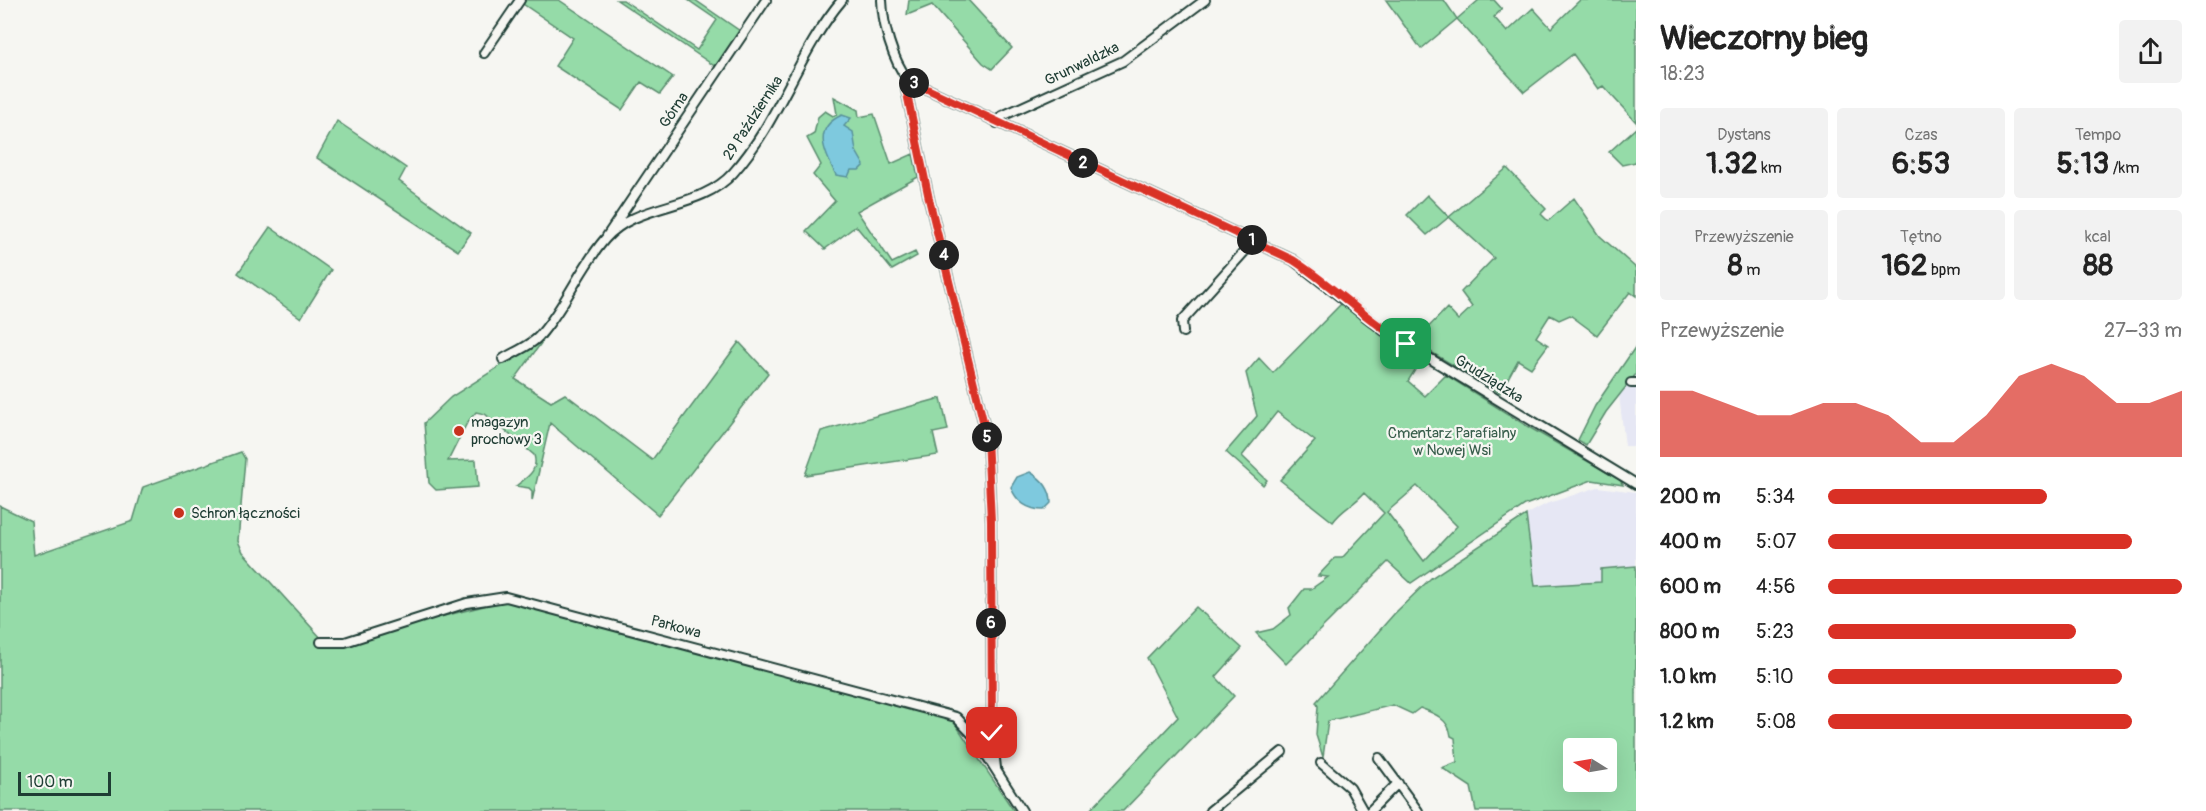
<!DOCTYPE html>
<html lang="pl">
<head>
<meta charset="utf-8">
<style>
  body { margin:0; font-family:Pangolin,sans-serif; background:#f2f2f2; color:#222; height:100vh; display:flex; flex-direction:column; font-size:22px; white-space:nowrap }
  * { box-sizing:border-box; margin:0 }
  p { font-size:20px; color:#767676 }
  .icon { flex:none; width:33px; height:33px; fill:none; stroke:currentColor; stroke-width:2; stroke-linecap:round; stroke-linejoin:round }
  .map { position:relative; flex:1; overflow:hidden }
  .side { display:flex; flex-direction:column; background:#fff; width:570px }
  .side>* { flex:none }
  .needle { width:39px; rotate:281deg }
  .tools { position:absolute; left:1563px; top:738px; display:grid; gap:12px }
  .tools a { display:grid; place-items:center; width:54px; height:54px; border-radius:6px; background:#fff; box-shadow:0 6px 24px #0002; font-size:30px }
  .scale { position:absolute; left:18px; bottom:15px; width:93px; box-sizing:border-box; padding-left:6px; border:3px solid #1f3d34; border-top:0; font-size:16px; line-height:21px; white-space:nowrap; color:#1f3d34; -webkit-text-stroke:4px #f6f6f2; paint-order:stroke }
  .pin { position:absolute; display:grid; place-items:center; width:51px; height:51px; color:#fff; margin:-26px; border-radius:12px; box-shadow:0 3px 9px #0006 }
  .km { position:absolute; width:30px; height:30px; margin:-15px; border-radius:50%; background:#222; color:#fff; font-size:16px; line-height:30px; text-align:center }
  .round { display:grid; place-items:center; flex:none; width:63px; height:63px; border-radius:6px; background:#f2f2f2 }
  .overview { display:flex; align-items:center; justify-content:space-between; height:102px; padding:0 24px }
  h1 { font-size:33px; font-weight:800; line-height:45px }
  .figures { display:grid; grid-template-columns:repeat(3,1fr); gap:9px; height:102px; padding:6px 24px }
  .figures div { display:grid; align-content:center; border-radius:6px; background:#f2f2f2; text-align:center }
  .figures b { font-size:30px; font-weight:800 }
  .figures small { font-size:16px; font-weight:400 }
  .figures p { font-size:16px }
  .chart { height:168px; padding:12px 24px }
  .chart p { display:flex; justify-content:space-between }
  .chart svg { width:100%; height:108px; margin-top:6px; fill:#d93025; opacity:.7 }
  ul { padding:0 24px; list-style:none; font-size:20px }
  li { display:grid; grid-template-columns:96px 72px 1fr; align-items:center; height:45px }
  li i { height:15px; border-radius:8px; background:#d93025 }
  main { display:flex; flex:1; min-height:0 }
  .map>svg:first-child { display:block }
</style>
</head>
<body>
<main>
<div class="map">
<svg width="1636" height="811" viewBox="0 0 1636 811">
  <rect width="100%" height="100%" fill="#f6f6f2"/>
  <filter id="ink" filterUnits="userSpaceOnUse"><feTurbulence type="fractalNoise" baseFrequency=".0167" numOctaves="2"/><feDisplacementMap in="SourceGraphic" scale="12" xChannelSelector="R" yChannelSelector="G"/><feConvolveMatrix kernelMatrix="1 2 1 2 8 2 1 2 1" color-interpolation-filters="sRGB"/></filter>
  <g filter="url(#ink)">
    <path fill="#e6e7f4" d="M1636,375V446H1625L1619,395Z
      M1598,487L1636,492V566L1601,569L1602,582L1535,586L1526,515L1546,504Z"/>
    <path fill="#95dba8" stroke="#5a8c6e" stroke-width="1.5" fill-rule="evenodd" d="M521,0H559L673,77L660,94L641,82L622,110L555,66L573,38L520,2Z
      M617,0H623L697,50L717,20L688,0H695L740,31L716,67Z
      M909,0H968L1012,48L992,69L983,63L932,5L907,15Z
      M1386,0H1444L1457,19L1479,0H1494L1502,9L1494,17L1507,32L1533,8L1551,28L1580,0H1636V122L1603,86L1598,89L1573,54L1524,92L1457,19L1421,49Z
      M834,97L858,110L859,117L874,114L891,164L913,154L918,177L857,211L892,263L915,252L917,256L892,270L856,226L825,249L806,231L835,201L813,175L821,165L807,138L814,134L818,117L825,111L833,116L837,114Z
      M337,121L406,168L399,181L471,233L458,251L317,158Z
      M1636,128V162L1622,165L1609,152Z
      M1507,168L1546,209L1541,214L1548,221L1574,198L1600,236L1636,268V296L1630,292L1597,335L1570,315L1559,320L1550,315L1536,337L1548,345L1531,368L1518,360L1500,393L1414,342L1447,308L1458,320L1472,307L1461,292L1494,258L1449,217L1427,235L1407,215L1427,195L1449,217Z
      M270,227L331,270L301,318L238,273Z
      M1342,303L1382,334L1422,359L1408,381L1425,396L1446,375L1527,426L1620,480L1623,485L1592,480L1525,505L1411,583L1388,562L1286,664L1256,633L1273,629L1291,615L1289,608L1304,589H1311L1328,577L1318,576L1335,558H1342L1384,513L1364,493C1354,505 1342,509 1333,522L1280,480L1315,441L1277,412L1242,456L1267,480L1263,485L1226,452L1257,416L1246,373L1259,358L1273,373ZM1417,486L1457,526L1424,561L1387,512Z
      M546,324H555L515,379L551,402L565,394L652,460L739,342L768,373L658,515L550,423L532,501V491L529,488L516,486C527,477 539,471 534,455L485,414L476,412L467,423L448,461L476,460L478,487L436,490L429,483L424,423L451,397L502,365Z
      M1636,346V374L1606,412L1586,445L1578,440L1595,406Z
      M941,398L948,430L933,433L938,455L805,475L821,431Z
      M241,452L245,459L238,541L243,552L322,639L320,647L504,601L942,713L952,719L1014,811H0V506L31,521L34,555L133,521L143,487Z
      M1526,515L1535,586L1601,582V569L1636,566V811H1476L1471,787L1442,768L1457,762L1455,738L1451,736C1449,719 1434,713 1420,708L1412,714L1393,705L1328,721L1323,757L1316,735L1318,706L1316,702L1394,614L1431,578ZM1606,748V782H1574V748Z
      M1196,607L1242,648L1216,677L1234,696L1123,811H1089L1178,717L1147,658Z"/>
    <path fill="#7ec9de" stroke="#58919a" stroke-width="1.5" d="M842,115L851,118L844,126L853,132L856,151L864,165L859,170H851L848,177L836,175C824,152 812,128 842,115Z
      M1030,472C1042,479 1051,489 1051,503L1044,510C1028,510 1016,502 1011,487L1017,477Z"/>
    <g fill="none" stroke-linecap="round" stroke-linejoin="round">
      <g stroke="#1f3d34" stroke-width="12">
        <path id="minor" d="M882,0C883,26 892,59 908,80L1293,260L1383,330L1636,484
          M484,53L520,0
          M908,80L906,89L929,199L987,437L991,521L992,733L996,768
          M997,123L1002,116L1123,61L1205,0
          M607,236L766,0
          M1183,332L1182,321L1254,241
          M503,359C514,352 533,345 541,334C566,305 580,268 605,239C638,201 699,211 733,173C779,122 798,52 842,0
          M1631,383H1636
          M321,642H345L467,603L506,597L956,717L975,737L1022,811
          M1379,758L1418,811
          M1321,763L1350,788L1363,811
          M1210,811L1282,752
          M1370,811L1398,783"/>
      </g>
      <use href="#minor" stroke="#f6f6f2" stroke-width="8"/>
    </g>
  </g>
  <g fill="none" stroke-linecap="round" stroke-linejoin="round" filter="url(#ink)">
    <g stroke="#fff" stroke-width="12">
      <path id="route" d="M992,733L991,521L987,437L929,199L906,89L908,80L1293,260C1332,285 1365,319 1406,344"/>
    </g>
    <use href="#route" stroke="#d93025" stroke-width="8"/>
  </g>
  <g fill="#c8321e" stroke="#f6f6f2" stroke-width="2">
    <circle cx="459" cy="431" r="6"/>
    <circle cx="179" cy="513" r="6"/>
  </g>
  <g text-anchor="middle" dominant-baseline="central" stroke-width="4.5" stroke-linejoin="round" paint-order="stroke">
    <g font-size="15" fill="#1f3d34" stroke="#f6f6f2">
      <text transform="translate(1082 64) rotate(-26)">Grunwaldzka</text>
      <text transform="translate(674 110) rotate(-56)">Górna</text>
      <text transform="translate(753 118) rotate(-57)">29 Października</text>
      <text transform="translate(1489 379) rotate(32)">Grudziądzka</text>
      <text transform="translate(676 627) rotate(15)">Parkowa</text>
    </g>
    <g font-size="15" fill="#1f3d34" stroke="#f6f6f2" text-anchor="start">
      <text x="471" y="422">magazyn<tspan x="471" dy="17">prochowy 3</tspan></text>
      <text x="191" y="513">Schron łączności</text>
    </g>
    <g font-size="15" fill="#375d4b" stroke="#f6f6f2">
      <text x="1452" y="433">Cmentarz Parafialny<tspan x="1452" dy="17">w Nowej Wsi</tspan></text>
    </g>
  </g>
</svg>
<div class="tools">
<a><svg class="needle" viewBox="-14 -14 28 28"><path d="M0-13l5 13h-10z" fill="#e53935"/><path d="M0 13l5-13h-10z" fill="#767676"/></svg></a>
</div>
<div class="scale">100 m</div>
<div class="pin" style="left:1406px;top:344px;background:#1e9e55"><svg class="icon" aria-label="arrive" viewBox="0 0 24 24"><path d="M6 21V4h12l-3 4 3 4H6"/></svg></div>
<div class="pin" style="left:992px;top:733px;background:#d93025"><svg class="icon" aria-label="check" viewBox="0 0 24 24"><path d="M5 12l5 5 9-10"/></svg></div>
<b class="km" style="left:1252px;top:240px">1</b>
<b class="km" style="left:1083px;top:163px">2</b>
<b class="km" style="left:914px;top:83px">3</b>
<b class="km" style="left:944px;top:255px">4</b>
<b class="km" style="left:987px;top:437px">5</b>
<b class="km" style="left:991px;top:623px">6</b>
</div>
<section class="side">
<div class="overview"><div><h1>Wieczorny bieg</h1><p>18:23</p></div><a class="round"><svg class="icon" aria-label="share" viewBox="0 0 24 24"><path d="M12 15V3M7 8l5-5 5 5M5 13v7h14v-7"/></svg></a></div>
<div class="figures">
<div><p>Dystans</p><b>1.32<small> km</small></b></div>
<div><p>Czas</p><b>6:53</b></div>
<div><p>Tempo</p><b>5:13<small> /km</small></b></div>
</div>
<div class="figures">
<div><p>Przewyższenie</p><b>8<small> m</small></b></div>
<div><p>Tętno</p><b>162<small> bpm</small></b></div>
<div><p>kcal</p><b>88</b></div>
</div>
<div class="chart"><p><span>Przewyższenie</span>27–33 m</p>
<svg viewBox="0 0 160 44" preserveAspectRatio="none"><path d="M0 44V17L10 17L20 22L30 27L40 27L50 22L60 22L70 27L80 38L90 38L100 27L110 11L120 6L130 11L140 22L150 22L160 17V44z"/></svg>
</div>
<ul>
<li><b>200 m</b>5:34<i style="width:62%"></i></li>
<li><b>400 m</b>5:07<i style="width:86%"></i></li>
<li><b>600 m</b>4:56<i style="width:100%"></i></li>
<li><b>800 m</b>5:23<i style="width:70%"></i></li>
<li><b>1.0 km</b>5:10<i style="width:83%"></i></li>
<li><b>1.2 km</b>5:08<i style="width:86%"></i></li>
</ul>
</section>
</main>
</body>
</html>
